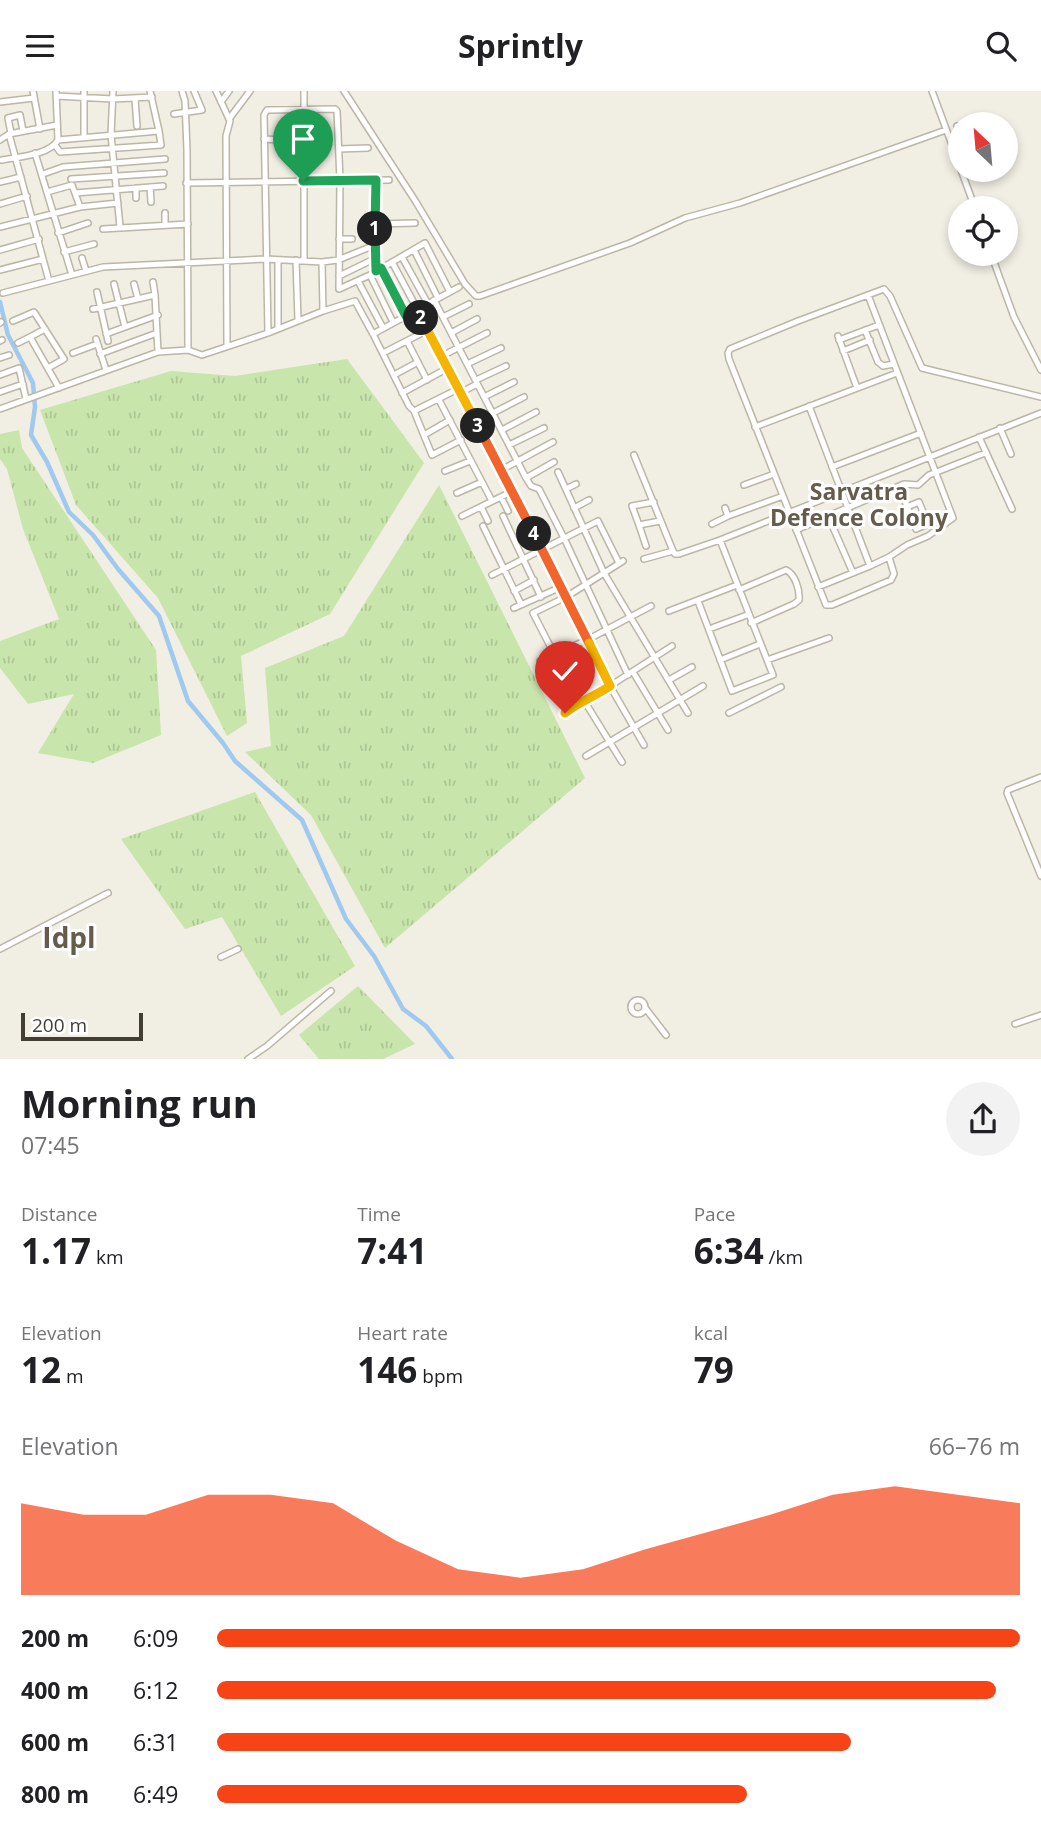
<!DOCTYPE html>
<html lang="en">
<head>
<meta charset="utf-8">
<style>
  body { margin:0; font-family:"Open Sans",sans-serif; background:#f2f2f2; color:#202124; height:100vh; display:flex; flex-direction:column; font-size:26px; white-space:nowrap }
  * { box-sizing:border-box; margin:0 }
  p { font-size:23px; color:#757577 }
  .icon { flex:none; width:38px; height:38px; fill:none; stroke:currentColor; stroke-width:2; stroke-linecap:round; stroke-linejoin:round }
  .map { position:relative; height:968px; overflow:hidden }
  .sheet { display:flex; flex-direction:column; background:#fff; flex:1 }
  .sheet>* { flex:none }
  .needle { width:46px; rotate:334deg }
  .fabs { position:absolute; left:948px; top:21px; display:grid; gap:14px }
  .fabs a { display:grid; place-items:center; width:70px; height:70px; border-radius:50%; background:#fff; box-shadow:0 4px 10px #0003; font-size:35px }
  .scale { position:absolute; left:21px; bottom:18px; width:122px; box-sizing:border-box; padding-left:7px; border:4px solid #433e33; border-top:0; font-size:19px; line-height:24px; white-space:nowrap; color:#433e33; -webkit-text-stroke:5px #fff; paint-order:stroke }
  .pin { position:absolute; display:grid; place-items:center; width:60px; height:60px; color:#fff; margin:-72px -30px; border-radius:50% 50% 50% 0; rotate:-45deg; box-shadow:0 0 7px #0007 }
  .pin .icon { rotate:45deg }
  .km { position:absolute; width:35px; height:35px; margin:-18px; border-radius:50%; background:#222; color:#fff; font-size:19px; line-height:35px; text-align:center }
  .round { display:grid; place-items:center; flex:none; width:74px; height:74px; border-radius:37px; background:#f2f2f2 }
  .headline { display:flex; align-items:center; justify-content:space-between; height:119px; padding:0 21px }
  h1 { font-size:38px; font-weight:700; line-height:52px }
  .figures { display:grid; grid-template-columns:repeat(3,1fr); gap:10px; height:119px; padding:7px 21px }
  .figures div { display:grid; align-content:center }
  .figures b { font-size:35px; font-weight:700 }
  .figures small { font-size:19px; font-weight:400 }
  .figures p { font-size:19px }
  .chart { height:196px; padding:14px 21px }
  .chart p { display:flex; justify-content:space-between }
  .chart svg { width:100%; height:126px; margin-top:7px; fill:#f64416; opacity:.7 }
  ul { padding:0 21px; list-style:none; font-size:23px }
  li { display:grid; grid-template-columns:112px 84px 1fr; align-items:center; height:52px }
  li i { height:18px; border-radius:9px; background:#f64416 }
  header { display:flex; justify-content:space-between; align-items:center; height:91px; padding:0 21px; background:#fff; font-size:32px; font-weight:700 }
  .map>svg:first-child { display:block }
</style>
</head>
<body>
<header><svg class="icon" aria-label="menu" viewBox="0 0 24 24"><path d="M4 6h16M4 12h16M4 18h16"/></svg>Sprintly<svg class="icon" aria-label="search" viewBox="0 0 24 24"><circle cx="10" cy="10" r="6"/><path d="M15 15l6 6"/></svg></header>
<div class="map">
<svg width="1041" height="968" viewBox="0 0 1041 968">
  <defs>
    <pattern id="grass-tufts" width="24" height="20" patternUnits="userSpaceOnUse" patternTransform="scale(1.75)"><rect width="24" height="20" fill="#c8e5ac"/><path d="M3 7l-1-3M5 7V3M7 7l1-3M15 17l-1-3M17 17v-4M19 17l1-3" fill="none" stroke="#adc694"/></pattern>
  </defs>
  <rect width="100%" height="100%" fill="#f1eee3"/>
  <path fill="url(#grass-tufts)" d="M347,268L424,372L330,523L241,565L247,632L227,645L158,507L76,414L40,319L171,280L235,285Z
    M19,339L22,357L156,559L161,644L93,672L38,662L74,603L28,613L0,577V550L59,528L23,438L7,378L0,368V343Z
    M439,394L585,687L385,857L311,724L245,661L271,655L265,577L344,545Z
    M255,701L355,875L281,925L222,826L185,838L121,748Z
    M358,895L415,953L383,968H319L299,944Z"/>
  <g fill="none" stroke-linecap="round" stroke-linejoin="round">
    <path stroke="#9fc9ee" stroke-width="4.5" d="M0,211L8,244L33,292L35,316L31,344L47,371L69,421L93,444L118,478L159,525L188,610L223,652L235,670L302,729L346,828L374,865L403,918L426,935L452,968"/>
    <g stroke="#bcb6a6" stroke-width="8">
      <path id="minor" d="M33,0L40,38
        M56,0L58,49
        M113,0L111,44L120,136
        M150,0L159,40
        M216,0L230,30L226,45L227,255
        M344,0L416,111L465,193L476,205H480L630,152L685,127L740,112L946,39
        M932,0L961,78
        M56,5L113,8L152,6
        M135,8L137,35
        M0,11L34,7
        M221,11L229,0
        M174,23L202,19L194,0
        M229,28L250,0
        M957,35L961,45
        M11,42L8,27L20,24L23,40
        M9,43L49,190
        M84,46V0
        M264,48L282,49L284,44
        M0,49L9,43L57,34
        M339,58L368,57
        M35,62L72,184
        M2,69C17,66 50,64 58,49L159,40L161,54L60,61L55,54
        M961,79L975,117
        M43,83L63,76L165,68
        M71,88L164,82
        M376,89V180
        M0,91L21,86
        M186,92L389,89
        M150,96L151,111
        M136,97V107
        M47,101L72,94L80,116
        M75,102L163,95
        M0,113L27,105
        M165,122V134
        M375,133L415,132
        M0,136L80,116L118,112
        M103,138L188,133
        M58,142L88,132
        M339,148H352
        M0,159L39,148
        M414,159L438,207
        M64,161L94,153
        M991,163L1014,226L1041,279
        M402,166L428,213
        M82,167L86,180
        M278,169V237
        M296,169L298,229
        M304,170V0
        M392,171L503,378L610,595L644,654
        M381,177L406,225
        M0,179L43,168
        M370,184L393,231
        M339,185L376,167
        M358,190L383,237
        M153,191L155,204
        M114,193L125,236
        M134,193L138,208
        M97,201L108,250
        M3,202L103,176L266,168L322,171L338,169L375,154
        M868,204L953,427L928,445L907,454L889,466L870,475
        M434,209L526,387L531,395L539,398L564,447L628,584
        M93,218L155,204L158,261
        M323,220L355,210L373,243
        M443,226L469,213
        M13,230L34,221L64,268L48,277
        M0,232L1,231
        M45,238L30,246L59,297
        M865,239L878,271L883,275L894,273
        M268,242L323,220L322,171
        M451,242L477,228
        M106,243L158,224
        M838,245L857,297
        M96,248L106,279
        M839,249L879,234
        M0,250L2,249
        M407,250L427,289
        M18,252L30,246
        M188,259L202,264L268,242L264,24L267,19L335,18L337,20L340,89L339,198L370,184L425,152L450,201
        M843,260L870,249
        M73,262L97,253
        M383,262L428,239
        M100,263L157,242
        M442,265L487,242
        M0,267L9,264
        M467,273L501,257
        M0,284L19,277L26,308
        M394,284L418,271
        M476,289L506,275
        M458,298L414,320L409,315L373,243L459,196
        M0,301L23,293
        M402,302L448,277
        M460,302L477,293
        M484,306L514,291
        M439,309L492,410
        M809,315L870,475L818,496
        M0,318L158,261L188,259L187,59L185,10L182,0
        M414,320L432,364L461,349
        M493,322L524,306
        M755,336L897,282
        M1000,337L1011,363
        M502,339L536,321
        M424,344L450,329
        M979,346L1012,418
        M509,354L544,337
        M634,364L673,460L675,463H679L720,449L1041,322
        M832,376L921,342
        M503,378L553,351
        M445,380L470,370
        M558,381L604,482L688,622
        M526,387L554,371
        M744,394L774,383
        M899,395L916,438L928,433L919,411L907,416
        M566,398L576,393
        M457,402L482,391
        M501,406L508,420
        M654,411L632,415L639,434L660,430
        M481,416L488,430
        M574,417L589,409
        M725,417L728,425L783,405
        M462,425L513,400
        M503,425L541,506
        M712,433L728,425
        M639,434L646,455
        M483,435L521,513
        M796,439L828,425
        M889,466L894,483L891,489L832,514H826L729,268L728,262L730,258L798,230L884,198L890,205L922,277L1041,306
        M644,468L673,460
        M853,482L828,425L904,393L918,394L929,384L985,362
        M492,484L598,430L619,472
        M739,499L786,479C795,483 800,499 799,509L794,513L751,532
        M514,500L534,489
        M698,510L732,600L773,584L720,449
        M514,517L561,496
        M669,520L737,494
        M709,538L747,524
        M720,569L760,553
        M767,569L829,547
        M540,570L587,549L651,515
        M633,581L668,639
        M669,589L692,576
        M579,611L533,522L566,506L623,470
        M585,611L622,671
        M565,622L579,611H585L672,555
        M729,622L781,596
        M586,665L703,595
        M1041,686L1008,699L1007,702L1041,785
        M0,858L108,802
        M221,866L238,858
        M631 916a7 7 0 1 1 14 0a7 7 0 1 1-14 0Z
        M646,918L666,944
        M1015,933L1041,924
        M248,968L267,955L331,900"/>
    </g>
    <use href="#minor" stroke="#fff" stroke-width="5"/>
  </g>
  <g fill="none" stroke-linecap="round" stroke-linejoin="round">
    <g stroke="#fff" stroke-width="14">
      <path id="split-1" d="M303,90L376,89L375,138"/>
    </g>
    <g stroke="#fff" stroke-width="14">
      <path id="split-2" d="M375,138L376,180L381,177L406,225L417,220L421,227"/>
    </g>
    <g stroke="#fff" stroke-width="14">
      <path id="split-3" d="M421,227L478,335"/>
    </g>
    <g stroke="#fff" stroke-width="14">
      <path id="split-4" d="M478,335L534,443"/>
    </g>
    <g stroke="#fff" stroke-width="14">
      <path id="split-5" d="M534,443L589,552"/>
    </g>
    <g stroke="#fff" stroke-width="14">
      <path id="split-6" d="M565,622C579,611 595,605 610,595L589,552"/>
    </g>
    <use href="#split-1" stroke="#22a559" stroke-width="9"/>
    <use href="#split-2" stroke="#22a559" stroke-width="9"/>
    <use href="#split-3" stroke="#f5b400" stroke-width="9"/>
    <use href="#split-4" stroke="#f0652b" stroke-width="9"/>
    <use href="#split-5" stroke="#f0652b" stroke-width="9"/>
    <use href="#split-6" stroke="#f5b400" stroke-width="9"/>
  </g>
  <g text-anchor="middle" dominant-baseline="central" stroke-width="6" stroke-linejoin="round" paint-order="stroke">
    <g font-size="23" font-weight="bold" fill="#655c4b" stroke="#fff">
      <text x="859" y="400">Sarvatra<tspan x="859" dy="26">Defence Colony</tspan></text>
    </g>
    <g font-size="28" font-weight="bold" fill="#655c4b" stroke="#fff">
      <text x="69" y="846">Idpl</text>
    </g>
  </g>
</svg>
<div class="fabs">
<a><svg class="needle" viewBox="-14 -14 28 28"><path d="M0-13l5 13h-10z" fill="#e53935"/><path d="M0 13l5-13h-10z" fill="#757577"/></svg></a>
<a><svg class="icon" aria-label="locate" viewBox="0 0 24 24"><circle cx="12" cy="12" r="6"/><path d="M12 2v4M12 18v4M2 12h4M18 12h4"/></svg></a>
</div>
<div class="scale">200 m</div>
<div class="pin" style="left:303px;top:90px;background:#1e9e55"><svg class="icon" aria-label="arrive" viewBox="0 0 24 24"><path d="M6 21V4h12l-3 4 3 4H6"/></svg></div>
<div class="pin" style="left:565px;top:622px;background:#d93025"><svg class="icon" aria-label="check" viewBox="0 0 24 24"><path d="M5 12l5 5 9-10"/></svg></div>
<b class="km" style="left:375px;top:138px">1</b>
<b class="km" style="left:421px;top:227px">2</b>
<b class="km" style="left:478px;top:335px">3</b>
<b class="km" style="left:534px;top:443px">4</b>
</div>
<section class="sheet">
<div class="headline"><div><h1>Morning run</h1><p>07:45</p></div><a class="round"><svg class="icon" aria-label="share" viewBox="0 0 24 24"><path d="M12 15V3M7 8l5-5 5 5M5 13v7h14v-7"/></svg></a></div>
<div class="figures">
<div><p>Distance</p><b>1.17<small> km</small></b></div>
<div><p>Time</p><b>7:41</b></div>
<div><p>Pace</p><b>6:34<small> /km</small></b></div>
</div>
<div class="figures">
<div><p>Elevation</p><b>12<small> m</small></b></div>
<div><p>Heart rate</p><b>146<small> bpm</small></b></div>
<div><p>kcal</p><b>79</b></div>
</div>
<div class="chart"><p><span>Elevation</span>66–76 m</p>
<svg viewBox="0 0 160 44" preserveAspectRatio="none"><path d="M0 44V12L10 16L20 16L30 9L40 9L50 12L60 25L70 35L80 38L90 35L100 28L110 22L120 16L130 9L140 6L150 9L160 12V44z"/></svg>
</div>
<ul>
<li><b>200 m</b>6:09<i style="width:100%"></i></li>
<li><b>400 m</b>6:12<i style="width:97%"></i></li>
<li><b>600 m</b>6:31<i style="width:79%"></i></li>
<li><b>800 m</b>6:49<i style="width:66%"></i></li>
</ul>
</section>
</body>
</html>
